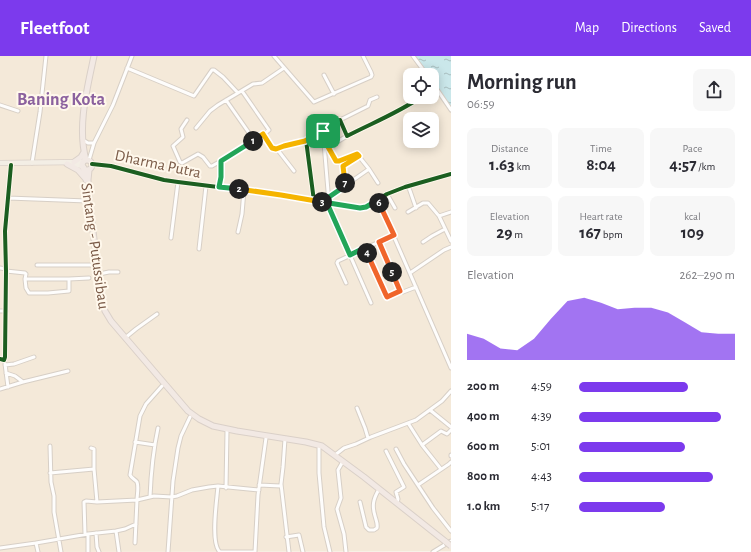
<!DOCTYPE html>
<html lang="en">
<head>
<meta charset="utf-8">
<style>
  body { margin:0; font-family:"Alegreya Sans",sans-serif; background:#f7f7f7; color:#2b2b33; height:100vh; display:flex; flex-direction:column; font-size:15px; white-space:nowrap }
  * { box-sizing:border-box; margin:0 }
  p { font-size:13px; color:#7c7c81 }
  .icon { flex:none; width:22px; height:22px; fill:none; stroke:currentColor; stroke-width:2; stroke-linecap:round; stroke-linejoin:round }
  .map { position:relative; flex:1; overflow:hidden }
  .side { display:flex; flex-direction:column; background:#fff; width:300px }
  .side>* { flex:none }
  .tools { position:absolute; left:403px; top:12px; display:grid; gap:8px }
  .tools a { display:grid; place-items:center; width:36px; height:36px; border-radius:8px; background:#fff; box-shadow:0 2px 10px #0003; font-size:20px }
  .pin { position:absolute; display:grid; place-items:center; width:34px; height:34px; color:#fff; margin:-17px; border-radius:8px; box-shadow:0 2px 6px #0006 }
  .km { position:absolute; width:20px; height:20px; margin:-10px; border-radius:50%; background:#222; color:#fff; font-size:11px; line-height:20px; text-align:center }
  .round { display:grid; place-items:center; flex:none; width:42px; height:42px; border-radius:8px; background:#f7f7f7 }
  .head { display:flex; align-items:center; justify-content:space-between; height:68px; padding:0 16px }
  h1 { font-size:22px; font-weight:700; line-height:30px }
  .stats { display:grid; grid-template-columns:repeat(3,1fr); gap:6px; height:68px; padding:4px 16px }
  .stats div { display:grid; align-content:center; border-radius:8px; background:#f7f7f7; text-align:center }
  .stats b { font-size:17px; font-weight:700 }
  .stats small { font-size:11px; font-weight:400 }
  .stats p { font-size:11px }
  .chart { height:112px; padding:8px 16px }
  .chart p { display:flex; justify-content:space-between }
  .chart svg { width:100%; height:72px; margin-top:4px; fill:#7c3aed; opacity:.7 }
  ul { padding:0 16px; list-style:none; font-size:13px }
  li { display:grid; grid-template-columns:64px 48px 1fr; align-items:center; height:30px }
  li i { height:10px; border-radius:5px; background:#7c3aed }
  header { display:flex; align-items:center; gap:24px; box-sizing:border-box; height:56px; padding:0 20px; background:#7c3aed; color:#fff }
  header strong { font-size:19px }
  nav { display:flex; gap:22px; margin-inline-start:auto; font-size:14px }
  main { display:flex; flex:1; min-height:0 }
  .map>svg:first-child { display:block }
</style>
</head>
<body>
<header>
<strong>Fleetfoot</strong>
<nav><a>Map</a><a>Directions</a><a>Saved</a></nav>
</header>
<main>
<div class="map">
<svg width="451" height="496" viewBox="0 0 451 496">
  <defs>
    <pattern id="water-ripples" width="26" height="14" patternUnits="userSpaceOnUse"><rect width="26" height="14" fill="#cae7ea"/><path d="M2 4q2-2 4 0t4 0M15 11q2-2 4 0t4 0" fill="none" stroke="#a9bebf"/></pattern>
  </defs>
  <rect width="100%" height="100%" fill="#f8f3ea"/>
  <path fill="#f4e9d9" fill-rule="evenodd" d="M0,0H414L428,19H410V41H432V25L451,52V495L0,496ZM410,63H432V85H410Z"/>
  <path fill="url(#water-ripples)" d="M414,0H451V52L432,25V19H428Z"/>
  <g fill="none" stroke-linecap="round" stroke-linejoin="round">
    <g stroke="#d7cfc6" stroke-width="5">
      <path id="street" d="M274,0L314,46L371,21L372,19L371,16L363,0
        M413,0L427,19
        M127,12L194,40L212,14H214L223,21L238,37
        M324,19L334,38
        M432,26L451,54
        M226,44L254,84
        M0,49L18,55
        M187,64L181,73L183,81L173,90L180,106L182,107L198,98L203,101L210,110H212L221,105
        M340,64L368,50L370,44L377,41
        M196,72L210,55L218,49L253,28L262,27L284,12
        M323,75L329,147
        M263,79L272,92L274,94L284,90L306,84
        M83,84L88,87H94
        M324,84L336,105H339L357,98L369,113
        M337,86L347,80
        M277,93L294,115
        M89,104L94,87L113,49L132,0
        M32,107L40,56L46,0
        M92,108L111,110L164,124L178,126L281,139L361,152L366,151L387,138L405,131L451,118
        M408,129L416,152
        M345,130L343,110L359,101
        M219,131L221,121V105L263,79L269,74L242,35
        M387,138L395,152
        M329,141L369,113L378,127
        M8,142L87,145
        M378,144L451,312
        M314,145L306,84L340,64L347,80C372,67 398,57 421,41
        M327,147L371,247
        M408,156L423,147H428L439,160L451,185
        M439,160L451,156
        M238,176L242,158L244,134
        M171,182L178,126
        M379,186L400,235
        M423,186L432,180L445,173
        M365,192L386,240H388L400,235L403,236L416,231
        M199,193L206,130
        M37,209H96
        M0,212L6,213
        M6,215L25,217L26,218L25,223H69V235L48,237H29L26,232L25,223
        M410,217L444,194L451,191
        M99,218L109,216H118
        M69,223L89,222
        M346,227L337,207L338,205L394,179
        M0,255H6
        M125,282L136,273L157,258
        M0,303L4,304L5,301L6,215L5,175L11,109
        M5,308L8,331
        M5,309L14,308L34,301
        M6,317L15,320L23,326
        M0,333L23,326L68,315
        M357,352L365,372L368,382
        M430,354L451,371
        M408,367L422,389L441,413
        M285,383L283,411L281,428L289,496
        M135,386L155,389
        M422,389L441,375L447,378L451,374
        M50,390L51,426L54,440V456L61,496
        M319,392V417L324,471L330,496
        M396,393L404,408L433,452L451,475
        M386,395L404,431L396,436L398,443L397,447
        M335,399L344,392L356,388L371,381L416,364L442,345L451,335
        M451,399V400
        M342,407L338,414L341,442L337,453L344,478L346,496
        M50,417L94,413
        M259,429L281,430
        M418,429L449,408L451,406
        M218,430C217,443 210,488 220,496H255
        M226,432L227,375
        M150,441C151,417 153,395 158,372
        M97,446L137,444C137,439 139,431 137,426C135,423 132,423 130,419L140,360L146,348L162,330
        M360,446L366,471L369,474H374L377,472C378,468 376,464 375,460C372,450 373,444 378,435
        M116,475L125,473L136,468
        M96,477L97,491L99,496
        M85,478L84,446L86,445L97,446L94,413V393L91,392
        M88,478V496
        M286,481L299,479L303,496
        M135,487L137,444L154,440L172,441L177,440L192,434L209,431L218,430L259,434
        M0,492L36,487
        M38,496L36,487L88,478L116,475L119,496
        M168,496L173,425L178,392L181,380L190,361
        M255,496L258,439L266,382
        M433,496L451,485"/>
    </g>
    <g stroke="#dad0c8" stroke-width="6">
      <path id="primary" d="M0,107L83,106
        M70,108L83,110"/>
    </g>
    <g stroke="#dad0c8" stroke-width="7">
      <path id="highway" d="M82 109a5 5 0 1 1 10 0a5 5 0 1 1-10 0Z
        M86,104C77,71 87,33 94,0
        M74,106L81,101L84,96
        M67,108L78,114L85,122
        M84,112L86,124
        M89,114L88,124L89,144L102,245L105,255L111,265L188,355L199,363L213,370L237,375L306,386L322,390L364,421L446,486"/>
    </g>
    <use href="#street" stroke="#fefdfc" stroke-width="3"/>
    <use href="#primary" stroke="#f3eee5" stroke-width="4.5"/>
    <use href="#highway" stroke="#f2e9e4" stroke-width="5"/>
    <g stroke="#dad0c8" stroke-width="7" stroke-linecap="butt">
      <path id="highway-bridge" d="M446,486L451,490"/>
    </g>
    <use href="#highway-bridge" stroke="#f2e9e4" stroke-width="5"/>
    <g stroke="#fff8ec" stroke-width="6">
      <path id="cycleway" d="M92,108L111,110L164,124L178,126L281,139L361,152L366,151L387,138L405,131L451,118
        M314,145L306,84L340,64L347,80C372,67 398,57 421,41
        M0,303L4,304L5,301L6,215L5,175L11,109"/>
    </g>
    <use href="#cycleway" stroke="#1b5e20" stroke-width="4"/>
  </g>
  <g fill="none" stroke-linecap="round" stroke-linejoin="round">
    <g stroke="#fff" stroke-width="8">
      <path id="split-1" d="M253,85L263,78L272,92L276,93L284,90L305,85L323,75"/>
    </g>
    <g stroke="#fff" stroke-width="8">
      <path id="split-2" d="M239,133L219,131L221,121V105L253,85"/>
    </g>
    <g stroke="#fff" stroke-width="8">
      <path id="split-3" d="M239,133L281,139L322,146"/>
    </g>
    <g stroke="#fff" stroke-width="8">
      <path id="split-4" d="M322,146L327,147L350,199L364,192L367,197"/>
    </g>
    <g stroke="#fff" stroke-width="8">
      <path id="split-5" d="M367,197L386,239L387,241L400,235L392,216"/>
    </g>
    <g stroke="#fff" stroke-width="8">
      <path id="split-6" d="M379,147L394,179L379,186L392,216"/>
    </g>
    <g stroke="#fff" stroke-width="8">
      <path id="split-7" d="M345,127V130L329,141V147L360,152L366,151L378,144L379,147"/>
    </g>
    <g stroke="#fff" stroke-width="8">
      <path id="split-8" d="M323,75V82L336,105H339L357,98L359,100L343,110L345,127"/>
    </g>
    <use href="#split-1" stroke="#f5b400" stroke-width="5"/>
    <use href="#split-2" stroke="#22a559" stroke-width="5"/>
    <use href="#split-3" stroke="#f5b400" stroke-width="5"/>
    <use href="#split-4" stroke="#22a559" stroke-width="5"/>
    <use href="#split-5" stroke="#f0652b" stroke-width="5"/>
    <use href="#split-6" stroke="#f0652b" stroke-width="5"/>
    <use href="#split-7" stroke="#22a559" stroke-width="5"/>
    <use href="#split-8" stroke="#f5b400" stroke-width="5"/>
  </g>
  <g text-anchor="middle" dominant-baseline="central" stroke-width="4" stroke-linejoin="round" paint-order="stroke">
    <g font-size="16" fill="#7a5a47" stroke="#fff8ec">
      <text transform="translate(158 108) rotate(12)">Dharma Putra</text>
      <text transform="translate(95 190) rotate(82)">Sintang - Putussibau</text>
    </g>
    <g font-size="18" font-weight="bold" fill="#8b619e" stroke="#fff8ec">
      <text x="61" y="44">Baning Kota</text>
    </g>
  </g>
</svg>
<div class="tools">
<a><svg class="icon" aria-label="locate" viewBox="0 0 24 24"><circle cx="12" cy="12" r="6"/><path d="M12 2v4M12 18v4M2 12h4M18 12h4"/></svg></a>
<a><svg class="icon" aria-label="layers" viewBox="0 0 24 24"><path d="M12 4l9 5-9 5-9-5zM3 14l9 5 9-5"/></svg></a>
</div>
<div class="pin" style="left:323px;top:75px;background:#1e9e55"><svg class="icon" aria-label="arrive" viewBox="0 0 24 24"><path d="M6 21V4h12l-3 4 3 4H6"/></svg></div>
<b class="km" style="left:253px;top:85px">1</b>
<b class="km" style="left:239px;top:133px">2</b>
<b class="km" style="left:322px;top:146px">3</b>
<b class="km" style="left:367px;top:197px">4</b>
<b class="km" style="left:392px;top:216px">5</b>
<b class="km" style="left:379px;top:147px">6</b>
<b class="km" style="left:345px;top:127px">7</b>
</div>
<section class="side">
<div class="head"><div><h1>Morning run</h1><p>06:59</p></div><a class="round"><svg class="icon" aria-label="share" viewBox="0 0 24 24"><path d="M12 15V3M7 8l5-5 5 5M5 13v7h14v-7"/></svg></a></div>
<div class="stats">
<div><p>Distance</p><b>1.63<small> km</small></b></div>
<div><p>Time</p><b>8:04</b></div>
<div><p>Pace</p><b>4:57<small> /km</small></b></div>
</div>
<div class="stats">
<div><p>Elevation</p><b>29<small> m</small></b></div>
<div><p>Heart rate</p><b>167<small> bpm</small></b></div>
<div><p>kcal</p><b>109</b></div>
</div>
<div class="chart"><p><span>Elevation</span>262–290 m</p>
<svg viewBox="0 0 160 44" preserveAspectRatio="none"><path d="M0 44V28L10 31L20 37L30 38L40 31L50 19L60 8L70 6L80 9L90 13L100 12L110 12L120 15L130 21L140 27L150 28L160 28V44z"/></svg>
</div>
<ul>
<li><b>200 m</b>4:59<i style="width:70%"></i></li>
<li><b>400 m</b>4:39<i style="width:91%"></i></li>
<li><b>600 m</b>5:01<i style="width:68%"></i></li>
<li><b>800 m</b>4:43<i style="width:86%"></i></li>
<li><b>1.0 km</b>5:17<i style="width:55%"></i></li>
</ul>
</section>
</main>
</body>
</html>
